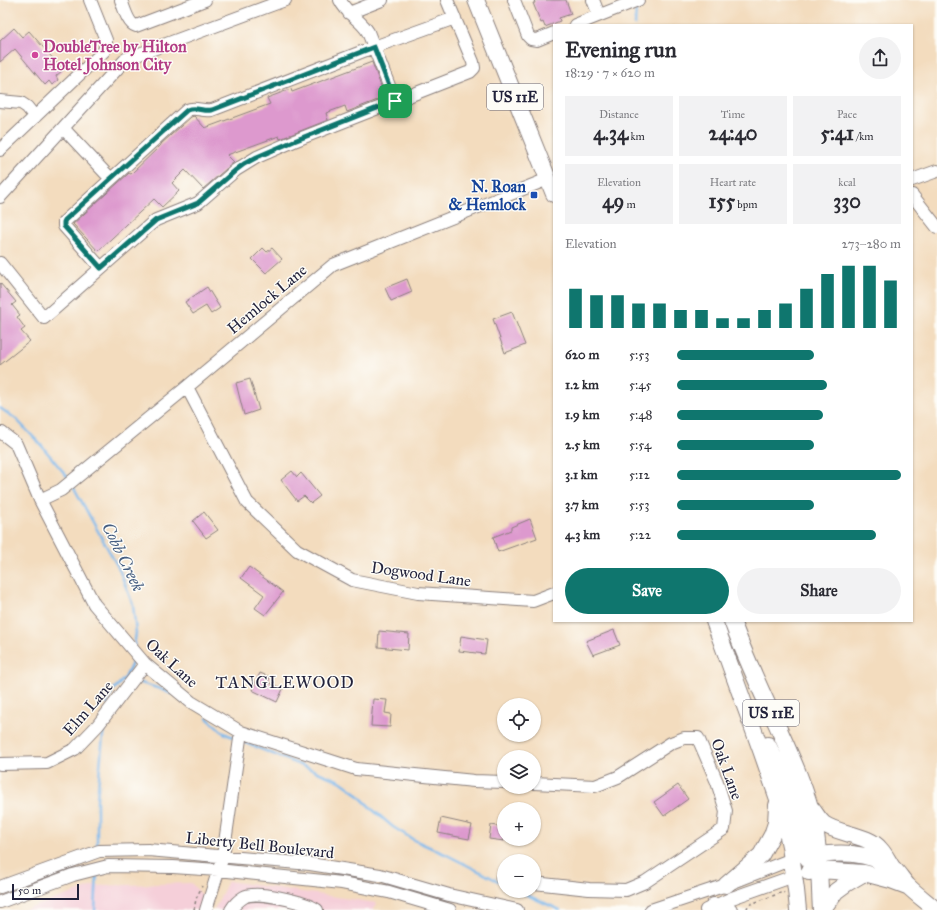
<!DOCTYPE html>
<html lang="en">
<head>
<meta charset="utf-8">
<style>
  body { margin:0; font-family:"IM FELL Great Primer",serif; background:#f2f2f3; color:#2b2b33; height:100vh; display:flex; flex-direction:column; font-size:15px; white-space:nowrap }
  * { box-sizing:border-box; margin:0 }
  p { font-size:13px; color:#7c7c81 }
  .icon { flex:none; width:22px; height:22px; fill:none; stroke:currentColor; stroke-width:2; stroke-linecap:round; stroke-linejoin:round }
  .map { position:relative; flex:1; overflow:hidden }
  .drawer { position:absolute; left:553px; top:24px; width:360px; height:598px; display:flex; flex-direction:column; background:#fff; border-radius:0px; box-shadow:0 1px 3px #0004 }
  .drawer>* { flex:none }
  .buttons { position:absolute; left:497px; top:698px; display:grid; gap:8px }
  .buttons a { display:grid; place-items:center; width:44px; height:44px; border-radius:50%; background:#fff; box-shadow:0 1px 3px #0004; font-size:20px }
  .scale { position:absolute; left:12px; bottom:10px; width:67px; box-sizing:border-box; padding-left:4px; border:2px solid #22223b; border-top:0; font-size:11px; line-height:14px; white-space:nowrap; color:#22223b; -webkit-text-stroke:3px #fdfcf7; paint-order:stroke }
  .pin { position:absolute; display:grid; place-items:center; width:34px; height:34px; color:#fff; margin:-17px; border-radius:8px; box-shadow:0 2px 6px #0006 }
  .round { display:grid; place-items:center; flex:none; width:42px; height:42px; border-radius:21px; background:#f2f2f3 }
  .head { display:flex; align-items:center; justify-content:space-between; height:68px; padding:0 12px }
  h1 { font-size:22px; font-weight:700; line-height:30px }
  .stats { display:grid; grid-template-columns:repeat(3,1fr); gap:6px; height:68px; padding:4px 12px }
  .stats div { display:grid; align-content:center; border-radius:0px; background:#f2f2f3; text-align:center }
  .stats b { font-size:20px; font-weight:700 }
  .stats small { font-size:11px; font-weight:400 }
  .stats p { font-size:11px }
  .chart { height:112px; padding:8px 12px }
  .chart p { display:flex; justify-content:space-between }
  .chart svg { width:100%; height:72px; margin-top:4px; stroke:#0f766e; stroke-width:6 }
  .action { display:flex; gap:8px; margin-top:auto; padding:8px 12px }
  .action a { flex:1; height:46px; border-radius:24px; background:#0f766e; color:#fff; font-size:16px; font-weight:700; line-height:46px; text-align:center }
  .action a+a { background:#f2f2f3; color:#2b2b33 }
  ul { padding:0 12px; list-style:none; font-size:13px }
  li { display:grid; grid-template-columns:64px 48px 1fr; align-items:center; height:30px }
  li i { height:10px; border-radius:5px; background:#0f766e }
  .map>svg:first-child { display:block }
</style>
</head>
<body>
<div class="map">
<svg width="937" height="910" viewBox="0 0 937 910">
  <rect width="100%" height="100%" fill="#fdfcf7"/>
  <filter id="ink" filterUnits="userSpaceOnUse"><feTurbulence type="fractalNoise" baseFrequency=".025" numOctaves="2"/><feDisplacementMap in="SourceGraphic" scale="8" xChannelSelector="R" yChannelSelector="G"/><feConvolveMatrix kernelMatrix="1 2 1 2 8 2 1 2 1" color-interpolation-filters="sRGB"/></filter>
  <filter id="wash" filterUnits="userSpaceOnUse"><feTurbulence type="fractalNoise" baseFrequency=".012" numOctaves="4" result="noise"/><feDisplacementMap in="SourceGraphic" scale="16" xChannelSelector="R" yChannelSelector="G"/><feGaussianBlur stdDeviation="0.9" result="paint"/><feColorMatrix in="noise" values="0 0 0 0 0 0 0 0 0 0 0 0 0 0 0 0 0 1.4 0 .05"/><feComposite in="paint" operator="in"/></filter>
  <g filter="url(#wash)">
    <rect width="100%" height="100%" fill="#f3dcbe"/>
    <path fill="#f5cfd9" d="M228,881L377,903L373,910H214Z
      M191,883L203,896L200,910H24L94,886Z"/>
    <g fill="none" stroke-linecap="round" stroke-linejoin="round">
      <path stroke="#78b6eb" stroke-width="2.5" d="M635,25L636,6
        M0,408L16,419L41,445L70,480
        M73,486L119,569L133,605L136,633L134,646
        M135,681L160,689L172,694
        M107,704L113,690L125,678L132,663L133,657
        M207,718L224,733L237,739
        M243,742L340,781L354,791L373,810L393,827L414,840L447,855L498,881
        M97,848V799L104,725
        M518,891L560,910
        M95,910L97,873"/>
    </g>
    <g id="blocks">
      <path fill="#dd99ce" d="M534,0H566L571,14L559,18L560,21L545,27L543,22L541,23L533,3H535Z
        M14,28L22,37L29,31L63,70L56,76L58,80L52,85L49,81L45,85L15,49L0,62V41Z
        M372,62L385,97L347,112L345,106L326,113L328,120L280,139L279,136L227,155L234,162L203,189L185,170L172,183L179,191L162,207L154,199L98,251L73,224L129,173L131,174L161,145V144L191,117L194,116L205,128L270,104L267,98L291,89L292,92Z
        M263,248L267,252L272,248L282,259L266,273L252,259Z
        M407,279L412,292L391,301L385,288Z
        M0,283L16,302L12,305L20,315L17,317L25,328L21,331L30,341L0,365Z
        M207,287L220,308L211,314L206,306L193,314L185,302Z
        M512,312L525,345L505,353L493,319Z
        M250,379L259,410L244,415L236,383Z
        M292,471L297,477L301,473L320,496L311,503L304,496L297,501L281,480Z
        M204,512L218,530L206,538L193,521Z
        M530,519L537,538L498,552L493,537L511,530V527Z
        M249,567L283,592L265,615L255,608L264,595L241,578Z
        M614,630L620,645L593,655L586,641Z
        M379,631L409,634L408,650L378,647Z
        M461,636L487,640L485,654L459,651Z
        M260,673L270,677L268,682L283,689L277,702L252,690Z
        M373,699L387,700L385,713L391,714L390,727L371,726Z
        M678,785L688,799L664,816L654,802Z
        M441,818L472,825L469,839L438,833Z
        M491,825L504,827V841L489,839Z"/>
    </g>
  </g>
  <g filter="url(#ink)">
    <use href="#blocks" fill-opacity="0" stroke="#8a7f7c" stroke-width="1"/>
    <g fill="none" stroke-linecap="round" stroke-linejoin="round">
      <g stroke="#8a7f7c" stroke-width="14">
        <path id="minor" d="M121,0C124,8 128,24 136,26L205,0
          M340,0C347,15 360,19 368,32L395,101
          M514,0L528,36L531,39L537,40L554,33
          M593,0L599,15
          M349,13L382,0
          M575,25L638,0
          M0,101L21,103L27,107L35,117
          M63,128L111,179
          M0,150L104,51L106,44V40L90,0
          M912,180L937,171
          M912,195L937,227
          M0,197L126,59L285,0
          M0,263L44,318L151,224L156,220L198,203L236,170L257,157L294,141L470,72L474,68L473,62L447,0
          M101,268L64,226V222L187,110C196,106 201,112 212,110L374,47L455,18
          M187,387L247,502L297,550L352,580L418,593L533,601L554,593
          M0,433H2L16,444L40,500L94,604L145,664L191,702L241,732L356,769L474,781L504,782
          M40,500L61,490L187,387L333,265L548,179
          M0,764L47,763L75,749L98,725L145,664
          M534,783L595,786L618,777L671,743L684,738H698L717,782L726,811L724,829L645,882L626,890L589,889L534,883
          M502,878L504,879
          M0,887L99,851L148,850L310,864L380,875L449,895L517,910
          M0,902L73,875L108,866L173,867L218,870L342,883L389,892L450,910
          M206,910L223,856L241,732
          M231,910C234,905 239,900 244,897C256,890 306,902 317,910
          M651,910L726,885L792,859
          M706,910L732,898L794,876"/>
      </g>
      <g stroke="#8a7f7c" stroke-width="18">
        <path id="major" d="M476,0L554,194
          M714,621L762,753L778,799L782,808L790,846L796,890L798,910
          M732,621C745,656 761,691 777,725C791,756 806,788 814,822C820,850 819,881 821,910
          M768,745L786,782L794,803L799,823L806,856L815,868L819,870
          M812,809C816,814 819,820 824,824C838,834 869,835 880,849C885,854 888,861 892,867
          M807,856C837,852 868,850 894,869C899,874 903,881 908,886C916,894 927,902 936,910
          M809,872L819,870L864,873L891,880L907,886
          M726,885L761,855L772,835L776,823L777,805
          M714,906L729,910
          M822,910L836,891L847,883L864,873"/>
      </g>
      <path stroke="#8a7f7c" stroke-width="1.5" stroke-dasharray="3 3" stroke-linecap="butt" d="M747,909L748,905L783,892L784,893
        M194,910L196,899L202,886"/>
      <use href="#minor" stroke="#fff" stroke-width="12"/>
      <use href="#major" stroke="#fff" stroke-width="16"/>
    </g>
  </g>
  <g fill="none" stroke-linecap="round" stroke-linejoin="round" filter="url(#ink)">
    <g stroke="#fff" stroke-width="8">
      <path id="route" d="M374,47L395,101L294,141L257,157L244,164L236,170L198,203L156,220L101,268L64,226V222L65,220L187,110C196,106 202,112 212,110Z"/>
    </g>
    <use href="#route" stroke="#0f766e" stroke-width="5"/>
  </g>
  <circle fill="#d1479c" stroke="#fdfcf7" stroke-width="1.5" cx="35" cy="55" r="4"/>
  <rect fill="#1a4fb4" stroke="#fdfcf7" stroke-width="1.5" x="530" y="191" width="8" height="8" rx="2"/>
  <g text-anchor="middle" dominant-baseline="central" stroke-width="3" stroke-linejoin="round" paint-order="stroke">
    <g fill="#fdfcf7" stroke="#646373" stroke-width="1">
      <rect x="487" y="84" width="56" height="26" rx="3"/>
      <rect x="743" y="700" width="56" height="26" rx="3"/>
    </g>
    <g font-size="15" font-weight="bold" fill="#22223b">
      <text x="515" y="97">US 11E</text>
      <text x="771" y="713">US 11E</text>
    </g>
    <g font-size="16" font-weight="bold" fill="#b23c85" stroke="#fdfcf7" text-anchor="start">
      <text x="43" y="46">DoubleTree by Hilton<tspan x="43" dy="18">Hotel Johnson City</tspan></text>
    </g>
    <g font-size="16" font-weight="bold" fill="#164399" stroke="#fdfcf7" text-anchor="end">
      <text x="526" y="186">N. Roan<tspan x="526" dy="18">&amp; Hemlock</tspan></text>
    </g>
    <g font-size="16" fill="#22223b" stroke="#fdfcf7">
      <text transform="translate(267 299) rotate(-40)">Hemlock Lane</text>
      <text transform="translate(421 574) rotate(8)">Dogwood Lane</text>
      <text transform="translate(172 663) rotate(42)">Oak Lane</text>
      <text transform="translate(88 708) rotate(-49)">Elm Lane</text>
      <text transform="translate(727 769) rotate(70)">Oak Lane</text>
      <text transform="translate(260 845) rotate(6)">Liberty Bell Boulevard</text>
    </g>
    <g font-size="17" font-style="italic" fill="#445d81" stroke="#fdfcf7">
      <text transform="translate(123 557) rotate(64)">Cobb Creek</text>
    </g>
    <g font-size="17" letter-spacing="1" fill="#22223b" stroke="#fdfcf7">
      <text x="285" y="682">TANGLEWOOD</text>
    </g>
  </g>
</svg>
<div class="buttons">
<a><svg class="icon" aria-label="locate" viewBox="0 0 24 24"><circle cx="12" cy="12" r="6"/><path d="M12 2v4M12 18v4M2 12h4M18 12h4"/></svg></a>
<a><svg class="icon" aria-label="layers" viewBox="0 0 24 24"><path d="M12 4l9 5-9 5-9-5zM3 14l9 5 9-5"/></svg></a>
<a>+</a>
<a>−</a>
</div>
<div class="scale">50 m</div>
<div class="pin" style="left:395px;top:101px;background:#1e9e55"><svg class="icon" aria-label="arrive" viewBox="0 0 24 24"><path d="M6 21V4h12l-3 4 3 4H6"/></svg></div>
<section class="drawer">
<div class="head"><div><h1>Evening run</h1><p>18:29 · 7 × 620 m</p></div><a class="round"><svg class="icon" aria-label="share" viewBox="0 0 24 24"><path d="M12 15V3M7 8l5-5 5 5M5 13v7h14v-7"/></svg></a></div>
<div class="stats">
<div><p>Distance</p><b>4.34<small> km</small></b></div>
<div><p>Time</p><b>24:40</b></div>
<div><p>Pace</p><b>5:41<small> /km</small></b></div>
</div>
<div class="stats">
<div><p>Elevation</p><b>49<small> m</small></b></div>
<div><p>Heart rate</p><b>155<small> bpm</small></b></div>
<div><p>kcal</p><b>330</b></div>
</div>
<div class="chart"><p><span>Elevation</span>273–280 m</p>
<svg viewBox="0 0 160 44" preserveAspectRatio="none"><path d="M5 44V20M15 44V24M25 44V24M35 44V29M45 44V29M55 44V33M65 44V33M75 44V38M85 44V38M95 44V33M105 44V29M115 44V20M125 44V11M135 44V6M145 44V6M155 44V15"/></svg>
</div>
<ul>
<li><b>620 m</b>5:53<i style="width:61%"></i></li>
<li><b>1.2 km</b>5:45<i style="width:67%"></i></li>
<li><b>1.9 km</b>5:48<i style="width:65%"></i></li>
<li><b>2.5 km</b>5:54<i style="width:61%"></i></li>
<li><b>3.1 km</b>5:12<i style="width:100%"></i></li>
<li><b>3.7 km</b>5:53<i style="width:61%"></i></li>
<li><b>4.3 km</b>5:22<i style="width:89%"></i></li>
</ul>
<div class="action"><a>Save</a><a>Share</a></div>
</section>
</div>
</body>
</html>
